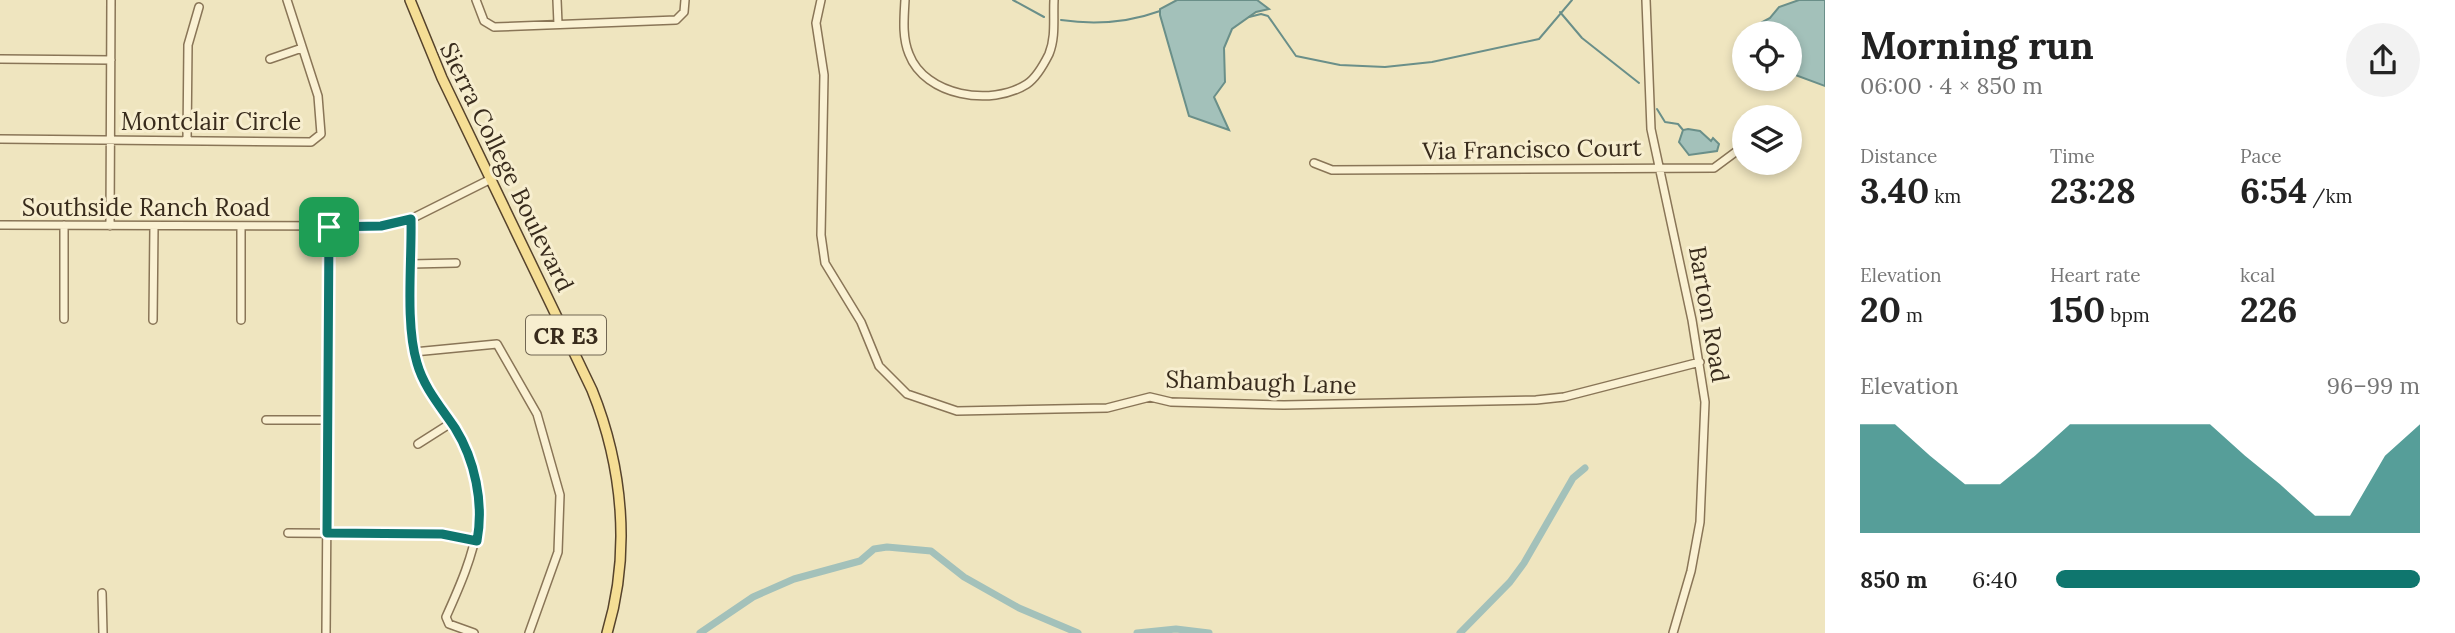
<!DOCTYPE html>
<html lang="en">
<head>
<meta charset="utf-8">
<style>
  body { margin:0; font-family:Lora,serif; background:#f2f2f2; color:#222; height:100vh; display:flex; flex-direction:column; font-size:26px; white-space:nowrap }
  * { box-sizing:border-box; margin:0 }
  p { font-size:23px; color:#767676 }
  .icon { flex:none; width:38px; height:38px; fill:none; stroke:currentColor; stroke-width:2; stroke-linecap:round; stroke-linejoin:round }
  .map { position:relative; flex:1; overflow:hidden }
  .sheet { display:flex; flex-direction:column; background:#fff; width:630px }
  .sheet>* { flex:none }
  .controls { position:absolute; left:1732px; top:21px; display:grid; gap:14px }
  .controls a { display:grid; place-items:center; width:70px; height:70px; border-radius:50%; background:#fff; box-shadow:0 4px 10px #0003; font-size:35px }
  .pin { position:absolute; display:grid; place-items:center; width:60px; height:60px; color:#fff; margin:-30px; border-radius:14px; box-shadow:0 4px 10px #0006 }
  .round { display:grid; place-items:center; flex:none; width:74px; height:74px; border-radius:37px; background:#f2f2f2 }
  .headline { display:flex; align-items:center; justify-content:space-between; height:119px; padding:0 35px }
  h1 { font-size:38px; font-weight:700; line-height:52px }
  .metrics { display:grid; grid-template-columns:repeat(3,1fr); gap:10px; height:119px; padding:7px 35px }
  .metrics div { display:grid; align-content:center }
  .metrics b { font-size:35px; font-weight:700 }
  .metrics small { font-size:19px; font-weight:400 }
  .metrics p { font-size:19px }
  .chart { height:196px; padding:14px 35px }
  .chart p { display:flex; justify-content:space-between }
  .chart svg { width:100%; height:126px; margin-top:7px; fill:#0f766e; opacity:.7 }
  ul { padding:0 35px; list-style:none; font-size:23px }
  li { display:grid; grid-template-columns:112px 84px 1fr; align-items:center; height:52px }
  li i { height:18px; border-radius:9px; background:#0f766e }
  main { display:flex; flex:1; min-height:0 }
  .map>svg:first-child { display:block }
</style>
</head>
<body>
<main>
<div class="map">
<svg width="1825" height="633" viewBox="0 0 1825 633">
  <rect width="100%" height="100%" fill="#efe5bf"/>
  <path fill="#a3c1ba" stroke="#6a8f89" stroke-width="2" d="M1177,0H1257L1269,9L1256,12L1232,29L1224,48L1225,82L1214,97L1229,130L1189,116L1160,15V9Z
    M1799,0H1825V86L1790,73V33H1753L1755,26L1770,18L1779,7Z
    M1688,129L1700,131L1711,141L1713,138L1719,144L1717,151L1689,155L1679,142L1683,130Z"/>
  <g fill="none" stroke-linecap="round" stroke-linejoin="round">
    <path stroke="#6a8f89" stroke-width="2" d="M1013,0L1044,17
      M1560,12L1582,38L1639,83
      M1249,17L1261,14L1268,16L1296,56L1340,65L1385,67L1432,62L1539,39L1572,0
      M1061,20C1095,25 1127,23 1160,11
      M1657,109L1665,122L1678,124L1683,130"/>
    <path stroke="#a3c1ba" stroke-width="7" d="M700,633L753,597L794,579L860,561L874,549L887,547L931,551L964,577L1019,608L1078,633
      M1137,633L1176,629L1209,633
      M1460,633L1510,582L1524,563L1573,478L1585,468"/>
    <g stroke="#897557" stroke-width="10">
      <path id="minor" d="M476,0L484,21L494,27L676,20L684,12L685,0
        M557,0L558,24
        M821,0L816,23L824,75L821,235L825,263L861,322L879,366L907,394L957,411L1107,408L1150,397L1171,402L1284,405L1536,400L1564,397L1700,362
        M905,0C904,18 902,37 909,54C925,96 991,107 1027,84C1036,78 1044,64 1049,54C1056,37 1053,18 1054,0
        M1646,0L1651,129L1692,320L1705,402L1700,522L1691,571L1673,633
        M0,59L111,60
        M270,59L302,48
        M0,139L311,142L321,134L318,96L287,0
        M187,141L188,45L199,7
        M1314,163L1332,170L1714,168L1745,145
        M411,219C412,261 405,317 416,358C423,387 442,409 458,433C498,497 474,555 446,617L449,624L474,633
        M0,225L381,226L411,219L491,179
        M110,226L111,0
        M411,264L456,263
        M64,319V225
        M153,320L154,226
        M241,320V227
        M414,352L497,344L537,414L560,495L558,552L529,633
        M266,420H328
        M418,444L451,423
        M288,533L442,534L477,541
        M102,593L103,633
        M326,633L329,227"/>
    </g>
    <g stroke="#56432c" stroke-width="12">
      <path id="major" d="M410,0L442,78L592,390C623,467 631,553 607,633"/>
    </g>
    <use href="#minor" stroke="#faf1d3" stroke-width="7"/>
    <use href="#major" stroke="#f5de95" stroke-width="9"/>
  </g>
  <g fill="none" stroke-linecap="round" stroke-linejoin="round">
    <g stroke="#fff" stroke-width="14">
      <path id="route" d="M411,219C412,260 405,324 417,363C424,388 441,407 455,428C475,460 484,503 477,541L442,534L327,533L329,227L381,226Z"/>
    </g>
    <use href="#route" stroke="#0f766e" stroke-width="9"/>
  </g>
  <g text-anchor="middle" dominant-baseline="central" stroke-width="6" stroke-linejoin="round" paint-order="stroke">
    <rect fill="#f7eecf" stroke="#716652" stroke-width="2" x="526" y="315.5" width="80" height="39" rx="5"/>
    <g font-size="23" font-weight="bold" fill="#382b1c">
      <text x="566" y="335">CR E3</text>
    </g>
    <g font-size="24" fill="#382b1c" stroke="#f7eecf">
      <text x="211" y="121">Montclair Circle</text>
      <text transform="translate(1532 149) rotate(-1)">Via Francisco Court</text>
      <text transform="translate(507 167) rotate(64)">Sierra College Boulevard</text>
      <text x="146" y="207">Southside Ranch Road</text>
      <text transform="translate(1709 314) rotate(80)">Barton Road</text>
      <text transform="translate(1261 382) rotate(2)">Shambaugh Lane</text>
    </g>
  </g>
</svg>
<div class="controls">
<a><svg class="icon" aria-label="locate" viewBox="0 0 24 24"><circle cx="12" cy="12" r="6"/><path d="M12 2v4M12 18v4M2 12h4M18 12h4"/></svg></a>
<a><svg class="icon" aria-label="layers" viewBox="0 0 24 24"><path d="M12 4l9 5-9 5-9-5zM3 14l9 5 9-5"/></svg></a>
</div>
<div class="pin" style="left:329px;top:227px;background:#1e9e55"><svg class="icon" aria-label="arrive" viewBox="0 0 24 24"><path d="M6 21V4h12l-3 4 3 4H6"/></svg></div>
</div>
<section class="sheet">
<div class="headline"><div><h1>Morning run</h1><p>06:00 · 4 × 850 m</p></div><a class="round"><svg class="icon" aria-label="share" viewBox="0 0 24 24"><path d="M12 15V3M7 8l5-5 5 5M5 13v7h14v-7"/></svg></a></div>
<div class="metrics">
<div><p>Distance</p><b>3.40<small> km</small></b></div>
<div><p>Time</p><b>23:28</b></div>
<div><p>Pace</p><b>6:54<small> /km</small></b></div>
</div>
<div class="metrics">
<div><p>Elevation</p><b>20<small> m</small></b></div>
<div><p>Heart rate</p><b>150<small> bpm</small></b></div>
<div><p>kcal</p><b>226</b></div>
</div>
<div class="chart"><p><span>Elevation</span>96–99 m</p>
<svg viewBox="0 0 160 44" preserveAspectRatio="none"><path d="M0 44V6L10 6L20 17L30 27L40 27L50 17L60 6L70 6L80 6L90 6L100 6L110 17L120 27L130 38L140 38L150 17L160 6V44z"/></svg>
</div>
<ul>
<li><b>850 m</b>6:40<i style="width:100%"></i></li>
</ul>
</section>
</main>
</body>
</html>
